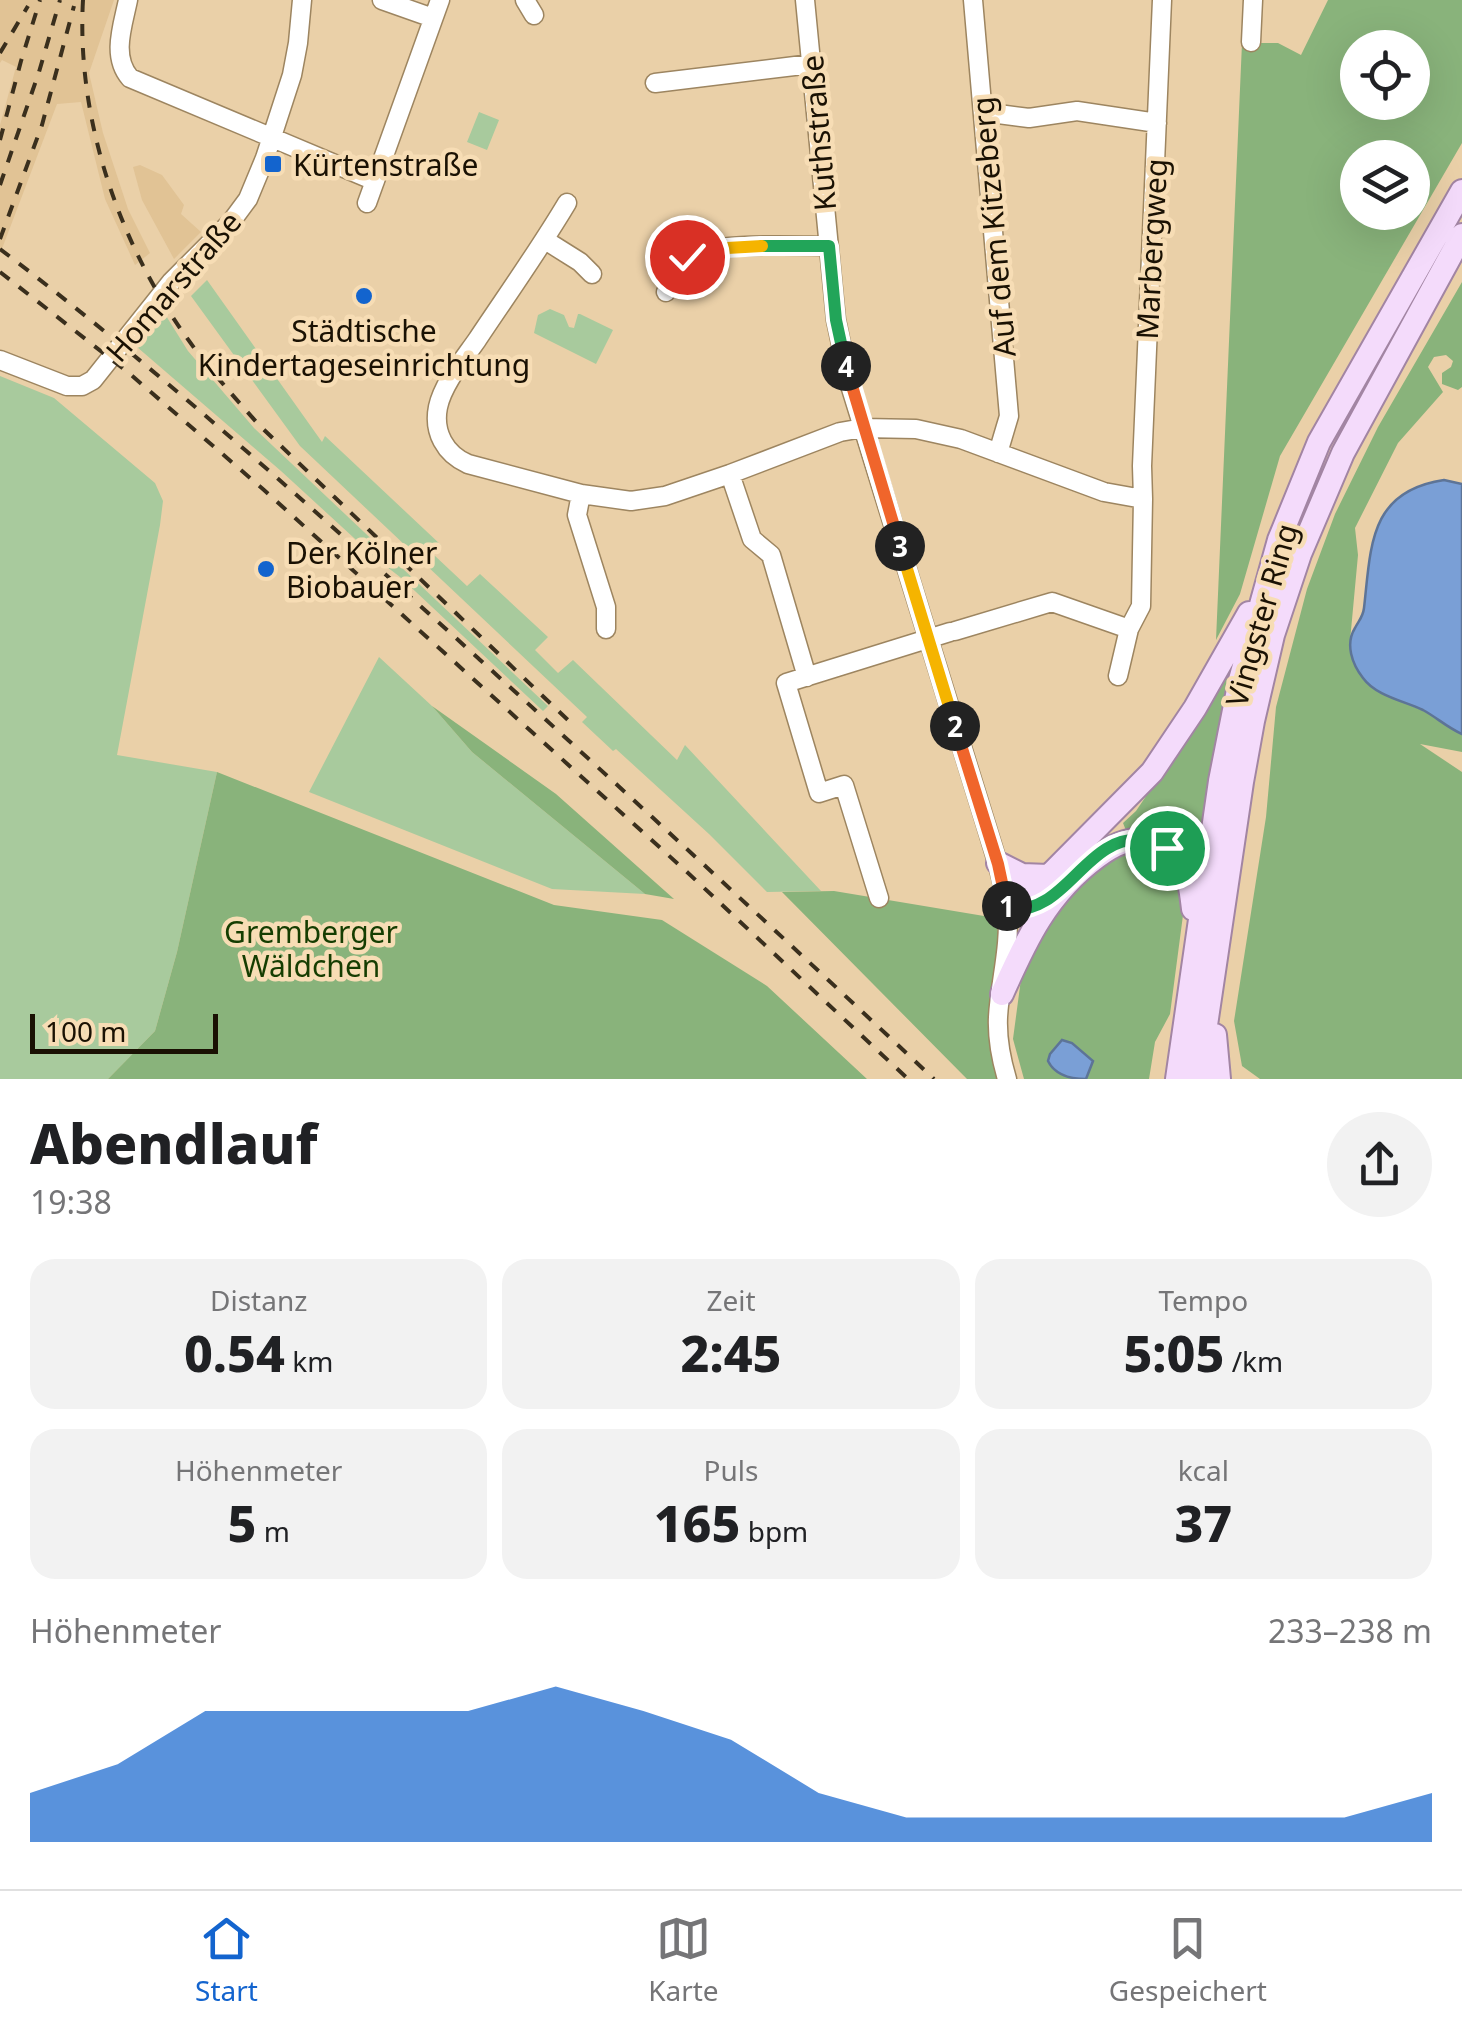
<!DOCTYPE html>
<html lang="de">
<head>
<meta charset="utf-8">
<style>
  body { margin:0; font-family:"Noto Sans",sans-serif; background:#f2f2f2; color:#202124; height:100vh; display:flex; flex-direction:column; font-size:38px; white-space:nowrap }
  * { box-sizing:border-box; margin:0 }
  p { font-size:32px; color:#757577 }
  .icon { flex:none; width:55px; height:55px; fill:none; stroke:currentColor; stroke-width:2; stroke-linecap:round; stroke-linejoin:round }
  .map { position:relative; height:1079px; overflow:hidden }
  .details { display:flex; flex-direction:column; background:#fff; flex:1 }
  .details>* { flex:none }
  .fabs { position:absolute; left:1340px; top:30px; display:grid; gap:20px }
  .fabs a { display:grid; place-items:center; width:90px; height:90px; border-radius:50%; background:#fff; box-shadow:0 10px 40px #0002; font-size:50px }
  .scale { position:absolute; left:30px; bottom:25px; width:188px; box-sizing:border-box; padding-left:10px; border:5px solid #1a1103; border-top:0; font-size:28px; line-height:35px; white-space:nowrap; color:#1a1103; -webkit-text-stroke:8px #f7ddb5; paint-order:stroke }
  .pin { position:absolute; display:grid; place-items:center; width:85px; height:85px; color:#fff; margin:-42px; border:5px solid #fff; border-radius:50%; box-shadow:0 2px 10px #0007 }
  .km { position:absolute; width:50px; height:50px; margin:-25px; border-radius:50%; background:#222; color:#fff; font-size:28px; line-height:50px; text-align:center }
  .round { display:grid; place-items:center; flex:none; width:105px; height:105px; border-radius:52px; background:#f2f2f2 }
  .headline { display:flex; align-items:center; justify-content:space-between; height:170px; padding:0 30px }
  h1 { font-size:55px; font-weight:800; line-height:75px }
  .metrics { display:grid; grid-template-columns:repeat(3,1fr); gap:15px; height:170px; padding:10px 30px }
  .metrics div { display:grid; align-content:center; border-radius:25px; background:#f2f2f2; text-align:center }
  .metrics b { font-size:50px; font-weight:800 }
  .metrics small { font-size:28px; font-weight:400 }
  .metrics p { font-size:28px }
  .chart { height:280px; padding:20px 30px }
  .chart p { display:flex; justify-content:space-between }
  .chart svg { width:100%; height:180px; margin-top:10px; fill:#1364ce; opacity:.7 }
  .menu { display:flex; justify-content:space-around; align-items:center; height:140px; border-top:2px solid #e0e0e0; background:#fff; font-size:28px; color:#757577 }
  .menu a { display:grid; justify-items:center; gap:5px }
  .menu .active { color:#1364ce }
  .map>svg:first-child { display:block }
</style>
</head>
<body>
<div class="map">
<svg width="1462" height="1079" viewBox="0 0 1462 1079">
  <rect width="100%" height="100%" fill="#ead0a8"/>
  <path fill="#e1c395" d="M0,0H114L89,73L103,133L128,209L150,253L135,265L105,199L81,102L57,104L0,254V125L16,67L2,60L0,63Z
    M140,165L162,175L184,205L181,214L201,232L174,259L142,200L133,167Z"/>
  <path fill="#a8ca9d" d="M479,112L499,120L487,150L467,142Z
    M207,280L322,442L325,436L441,545L434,555L467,586L480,574L548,637L535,650L558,673L573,660L677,760L685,745L821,891L767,892L709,834L616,749L613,751L582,722L587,717L300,446L191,296Z
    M550,309L564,315L569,327L574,328L578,314H580L613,330L596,364L534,333L538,315Z
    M163,311L188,351L254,428L548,706L543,711L400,577L378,560L281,471L137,347Z
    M0,376L54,398L155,483L163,501L160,525L117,755L217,772L177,952L155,1031L108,1079H0Z
    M379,657L432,706L472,752L645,894L552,889L309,792Z"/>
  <path fill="#89b37b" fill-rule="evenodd" d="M1328,0H1462V143L1280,456L1240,594L1216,640L1242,43H1278L1301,55ZM1358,48H1412V102H1358ZM1358,158H1412V212H1358Z
    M1462,282V387L1458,390L1442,384V373L1451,367L1453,361L1446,355L1434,357L1428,367L1443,392L1398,443L1355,528L1358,555L1350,641L1375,690L1426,712L1462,734V752L1420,744L1462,772V1079H1260L1242,1066L1234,1021L1266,817L1276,707L1307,589L1335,514L1378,427Z
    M1235,653L1197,868L1127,833L1123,823L1136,811L1203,712Z
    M432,706L556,794L674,899L645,894L472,752Z
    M217,772L554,905L662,920L767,986L867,1079H108L155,1031L177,952Z
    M1146,845L1175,864L1185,900L1170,1014L1155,1042L1149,1079H1086L1093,1061L1072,1043L1063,1040L1050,1054L1048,1061L1057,1071L1073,1079H1024L1013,1039L1021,979L1033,951L1059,903L1115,851Z
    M834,891L996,918L1000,947V1079H967L782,892Z"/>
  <path fill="#7a9fd6" stroke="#5d7497" stroke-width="2.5" d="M1444,480L1462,484V734C1448,728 1436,717 1423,710C1404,701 1376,696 1363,678C1352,664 1345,644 1355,628C1359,620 1363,617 1364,608C1371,546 1369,491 1444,480Z
    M1062,1040L1072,1043L1093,1061L1086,1079C1071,1079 1055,1075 1048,1061L1050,1054Z"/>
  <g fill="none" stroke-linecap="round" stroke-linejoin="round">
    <g stroke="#9d8560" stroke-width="21">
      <path id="minor" d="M128,0C123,25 111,56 130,78L375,181
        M382,0L433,18
        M525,0L534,15
        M805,0L836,320L849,382L986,825C994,852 1004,880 1007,908C1011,945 1000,981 998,1017C997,1039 1001,1059 1007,1079
        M973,0L1009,416L998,453
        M1251,42L1253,0
        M655,83L811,64
        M983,112L1029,118L1077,111L1157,123
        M367,203L440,0
        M567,203C539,250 507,295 477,340C463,360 443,384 438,407C433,432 445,454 468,464L581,494L631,501L665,496L730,474L840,432L863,428L916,429L961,439L1104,492L1143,499L1142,466L1162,0
        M545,240L580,262L592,274
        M666,292C672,281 676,267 686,258C705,241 801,246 829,246
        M0,360L67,386H82L93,380L171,282L231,222L248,199L265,158L292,75L298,43L302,0
        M730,474L752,539L771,555L807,677
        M581,494L577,515L606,607V629
        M955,631L1052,602L1129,629
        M1118,676L1129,629L1141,606L1143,499
        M879,898L844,785L819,793L786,683L950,632"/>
    </g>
    <g stroke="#a285a3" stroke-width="26">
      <path id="major" d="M998,863L1022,875L1049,876
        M1007,909L1040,885L1152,772L1195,708L1249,613
        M1002,994C1026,940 1047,894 1097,857C1113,845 1132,835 1153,842C1188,855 1189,876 1193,909
        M1215,1035L1219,1079
        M1177,1079L1220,781L1240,680L1279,540L1319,442L1462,191
        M1198,1079L1242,782L1253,721L1273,635L1300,554L1343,453L1462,235"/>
    </g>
    <use href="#minor" stroke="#fff" stroke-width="18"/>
    <use href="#major" stroke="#f4dbfb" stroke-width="22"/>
    <path stroke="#3a2f1d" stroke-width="4" stroke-dasharray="12 12" stroke-linecap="butt" d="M83,0C76,123 122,252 195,349C215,376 237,400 259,425L571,723
      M0,53L28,6
      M0,140L21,61L40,0
      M0,185L39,72L60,0
      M0,239L42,125L74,6
      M0,249C167,376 322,517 478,658C631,797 783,937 934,1079
      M0,272L130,374L264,490L687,872L908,1079"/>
  </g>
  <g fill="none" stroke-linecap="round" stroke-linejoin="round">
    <g stroke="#fff" stroke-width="20">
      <path id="split-1" d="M1007,906V909C1067,917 1085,833 1144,840C1152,841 1160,845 1167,848"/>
    </g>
    <g stroke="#fff" stroke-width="20">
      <path id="split-2" d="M955,726L998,864L1007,906"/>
    </g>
    <g stroke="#fff" stroke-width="20">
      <path id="split-3" d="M900,546L955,726"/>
    </g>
    <g stroke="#fff" stroke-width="20">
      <path id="split-4" d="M846,366L900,546"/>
    </g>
    <g stroke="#fff" stroke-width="20">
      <path id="split-5" d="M762,246H829L836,320L846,366"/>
    </g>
    <g stroke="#fff" stroke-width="20">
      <path id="split-6" d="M687,257L710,249L762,246"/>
    </g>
    <use href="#split-1" stroke="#22a559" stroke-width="12"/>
    <use href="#split-2" stroke="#f0652b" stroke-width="12"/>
    <use href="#split-3" stroke="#f5b400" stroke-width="12"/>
    <use href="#split-4" stroke="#f0652b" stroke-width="12"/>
    <use href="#split-5" stroke="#22a559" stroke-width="12"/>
    <use href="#split-6" stroke="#f5b400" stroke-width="12"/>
  </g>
  <g fill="#1364ce" stroke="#f7ddb5" stroke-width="4">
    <rect x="263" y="154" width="20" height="20" rx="5"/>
    <circle cx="364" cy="296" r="10"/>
    <circle cx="266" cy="569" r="10"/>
  </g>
  <g text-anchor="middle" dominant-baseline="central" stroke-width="9" stroke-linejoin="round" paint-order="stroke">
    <g font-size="30" fill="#1a1103" stroke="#f7ddb5">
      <text transform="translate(818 133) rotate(-95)">Kuthstraße</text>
      <text transform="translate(993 227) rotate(-95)">Auf dem Kitzeberg</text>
      <text transform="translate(1151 249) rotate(-87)">Marbergweg</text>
      <text transform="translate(173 286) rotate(-49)">Homarstraße</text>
      <text transform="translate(1261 615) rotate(-74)">Vingster Ring</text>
    </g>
    <g font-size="30" fill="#1a1103" stroke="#f7ddb5" text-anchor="start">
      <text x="293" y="164">Kürtenstraße</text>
      <text x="364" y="330" text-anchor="middle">Städtische<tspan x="364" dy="34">Kindertageseinrichtung</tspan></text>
      <text x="286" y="552">Der Kölner<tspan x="286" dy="34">Biobauer</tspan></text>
    </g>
    <g font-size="30" fill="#153d01" stroke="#f7ddb5">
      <text x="311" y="931">Gremberger<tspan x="311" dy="34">Wäldchen</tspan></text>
    </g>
  </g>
</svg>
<div class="fabs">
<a><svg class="icon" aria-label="locate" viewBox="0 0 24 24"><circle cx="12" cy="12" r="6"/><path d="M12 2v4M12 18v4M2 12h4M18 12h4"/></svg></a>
<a><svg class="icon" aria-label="layers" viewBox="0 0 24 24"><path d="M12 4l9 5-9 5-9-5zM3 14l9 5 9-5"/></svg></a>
</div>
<div class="scale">100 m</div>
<div class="pin" style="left:1167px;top:848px;background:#1e9e55"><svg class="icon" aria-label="arrive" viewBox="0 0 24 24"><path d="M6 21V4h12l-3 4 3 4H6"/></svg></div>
<div class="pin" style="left:687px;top:257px;background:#d93025"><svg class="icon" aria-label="check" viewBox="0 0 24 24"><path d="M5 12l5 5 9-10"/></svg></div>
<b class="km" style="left:1007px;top:906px">1</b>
<b class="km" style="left:955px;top:726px">2</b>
<b class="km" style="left:900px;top:546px">3</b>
<b class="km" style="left:846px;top:366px">4</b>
</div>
<section class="details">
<div class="headline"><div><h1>Abendlauf</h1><p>19:38</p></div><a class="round"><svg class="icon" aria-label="share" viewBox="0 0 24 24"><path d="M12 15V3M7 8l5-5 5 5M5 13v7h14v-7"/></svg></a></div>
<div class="metrics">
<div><p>Distanz</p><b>0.54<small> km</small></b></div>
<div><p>Zeit</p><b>2:45</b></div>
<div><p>Tempo</p><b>5:05<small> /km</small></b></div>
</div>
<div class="metrics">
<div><p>Höhenmeter</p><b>5<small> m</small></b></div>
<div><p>Puls</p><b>165<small> bpm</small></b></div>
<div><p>kcal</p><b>37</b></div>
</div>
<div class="chart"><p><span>Höhenmeter</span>233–238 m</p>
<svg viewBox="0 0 160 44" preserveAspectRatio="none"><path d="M0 44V32L10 25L20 12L30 12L40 12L50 12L60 6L70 12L80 19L90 32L100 38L110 38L120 38L130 38L140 38L150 38L160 32V44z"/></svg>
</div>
</section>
<nav class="menu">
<a class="active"><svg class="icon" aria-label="home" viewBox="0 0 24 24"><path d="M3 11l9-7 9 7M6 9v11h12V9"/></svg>Start</a>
<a><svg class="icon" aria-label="map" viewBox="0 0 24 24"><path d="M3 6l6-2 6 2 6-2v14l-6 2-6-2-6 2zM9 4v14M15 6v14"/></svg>Karte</a>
<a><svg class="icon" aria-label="saved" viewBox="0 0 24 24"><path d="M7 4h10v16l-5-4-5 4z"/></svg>Gespeichert</a>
</nav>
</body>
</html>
